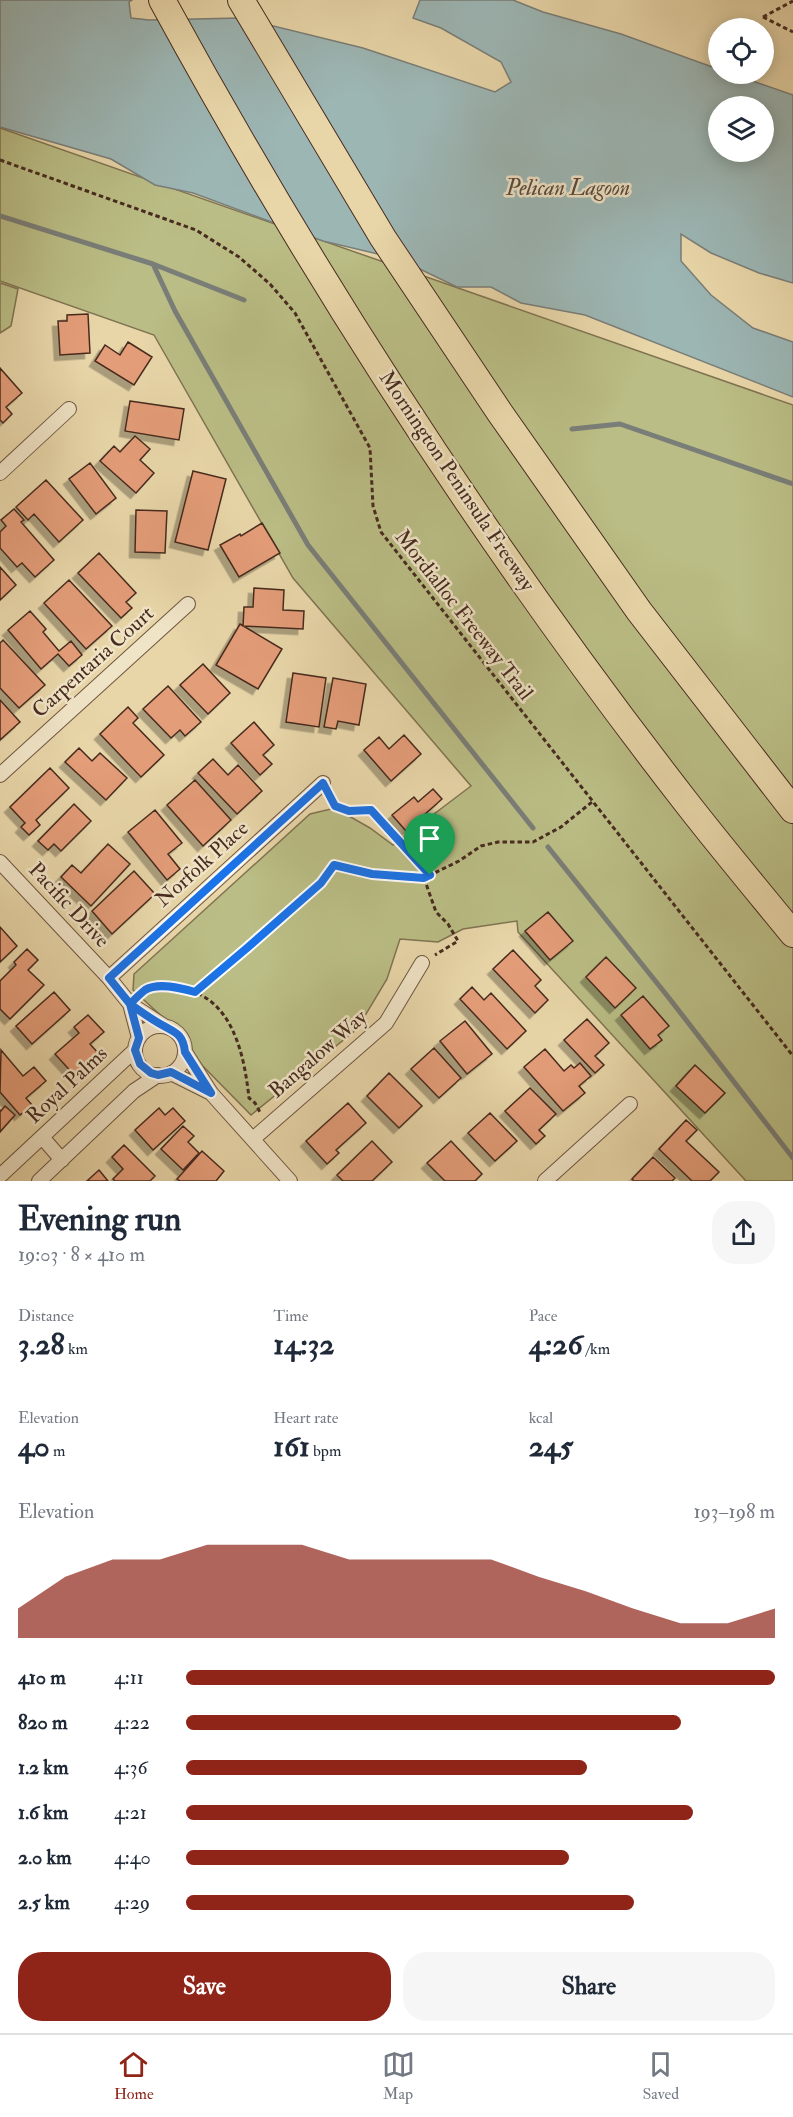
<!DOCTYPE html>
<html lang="en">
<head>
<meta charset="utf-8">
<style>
  body { margin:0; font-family:"IM FELL Double Pica",serif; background:#f6f6f7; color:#1f2937; height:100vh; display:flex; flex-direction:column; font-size:22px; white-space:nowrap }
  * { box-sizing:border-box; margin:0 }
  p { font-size:20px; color:#747a83 }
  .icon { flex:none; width:33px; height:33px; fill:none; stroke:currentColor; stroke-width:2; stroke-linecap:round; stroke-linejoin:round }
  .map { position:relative; height:1181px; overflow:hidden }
  .sheet { display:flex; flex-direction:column; background:#fff; flex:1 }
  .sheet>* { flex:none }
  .tools { position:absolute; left:708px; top:18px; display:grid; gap:12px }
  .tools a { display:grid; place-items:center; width:66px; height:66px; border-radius:50%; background:#fff; box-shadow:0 3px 15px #0003; font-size:30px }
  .pin { position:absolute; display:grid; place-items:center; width:51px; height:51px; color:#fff; margin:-62px -26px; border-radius:50% 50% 50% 0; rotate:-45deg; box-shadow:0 0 6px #0007 }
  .pin .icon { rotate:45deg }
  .round { display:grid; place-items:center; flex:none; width:63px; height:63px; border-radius:24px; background:#f6f6f7 }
  .overview { display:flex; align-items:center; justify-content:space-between; height:102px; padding:0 18px }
  h1 { font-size:33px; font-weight:800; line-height:45px }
  .stats { display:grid; grid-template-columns:repeat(3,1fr); gap:9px; height:102px; padding:6px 18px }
  .stats div { display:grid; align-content:center }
  .stats b { font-size:30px; font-weight:800 }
  .stats small { font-size:16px; font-weight:400 }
  .stats p { font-size:16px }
  .chart { height:168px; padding:12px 18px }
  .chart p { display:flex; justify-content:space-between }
  .chart svg { width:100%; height:108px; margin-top:6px; fill:#8f2418; opacity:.7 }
  .cta { display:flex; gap:12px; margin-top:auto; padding:12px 18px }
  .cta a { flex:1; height:69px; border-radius:24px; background:#8f2418; color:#fff; font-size:24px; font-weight:800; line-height:69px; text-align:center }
  .cta a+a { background:#f6f6f7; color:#1f2937 }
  ul { padding:0 18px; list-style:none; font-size:20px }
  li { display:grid; grid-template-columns:96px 72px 1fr; align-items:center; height:45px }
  li i { height:15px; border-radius:8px; background:#8f2418 }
  .tabs { display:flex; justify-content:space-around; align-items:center; height:84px; border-top:2px solid #e0e1e3; background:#fff; font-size:16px; color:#747a83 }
  .tabs a { display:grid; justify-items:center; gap:3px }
  .tabs .active { color:#8f2418 }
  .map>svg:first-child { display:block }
</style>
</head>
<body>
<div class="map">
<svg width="793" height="1181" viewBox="0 0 793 1181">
  <defs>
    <filter id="shadow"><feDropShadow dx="-5.5" dy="5.5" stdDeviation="0" flood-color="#0004"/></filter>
  </defs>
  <rect width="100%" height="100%" fill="#e8d6a9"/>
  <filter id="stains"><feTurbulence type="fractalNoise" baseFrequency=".00333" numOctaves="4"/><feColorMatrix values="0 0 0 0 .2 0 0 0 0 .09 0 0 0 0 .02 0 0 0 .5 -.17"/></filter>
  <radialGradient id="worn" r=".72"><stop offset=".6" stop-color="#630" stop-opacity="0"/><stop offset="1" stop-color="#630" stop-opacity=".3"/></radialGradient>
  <path fill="#babd85" stroke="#807452" stroke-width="1.5" d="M0,128L793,405V1181H746L518,932L517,921L463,929L438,942L400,939L387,979L357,1029L251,1115L192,1055L181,1034L133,990L134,974L310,814L335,808L370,828L393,845L471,786L293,578L154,335L0,281Z
    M0,283L18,289L11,326L0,333Z"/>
  <path fill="#9cb6b4" stroke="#7a7e78" stroke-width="1.5" fill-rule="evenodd" d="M0,0H132L129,2L131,18L149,20L241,18L363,48L495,92L511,82L501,62L441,28L413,18L420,0H513L543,12L621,34L718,69V74H732L793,95V283L759,273L711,253L681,234V261L711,295L753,328L793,342V397L585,315L521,303L491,287H457L399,259L323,241L193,193L155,185L111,159L0,127ZM718,106H764V152H718Z"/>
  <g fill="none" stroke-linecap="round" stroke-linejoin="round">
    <path stroke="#7a7e78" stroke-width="5" d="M0,216L153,264L244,300
      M153,264L175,311L308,545L533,828
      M572,429L620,424L793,484
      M548,847L669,998L793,1158"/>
  </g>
  <path fill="#e49d79" stroke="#472b1f" stroke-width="1.5" filter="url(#shadow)" d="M88,314L90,353L60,355L58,321H67V315Z
    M128,342L152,357L134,385L95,361L105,345L120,355Z
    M0,368L22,393L6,407L12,414L3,423L0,420Z
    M130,401L184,409L179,440L125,431Z
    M135,436L150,449L140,460L154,473L136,493L100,461L114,446L120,452Z
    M90,463L116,498L96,514L69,479Z
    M193,471L226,479L208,550L175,542Z
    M46,480L83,520L59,542L34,514L28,520L16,507Z
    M14,509L24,520L21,522L54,560L35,577L22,563L17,567L0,548V532L6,526L1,520Z
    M136,510L167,511L165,553L135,552Z
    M262,523L280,553L239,577L220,545L240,534L241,536Z
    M99,553L136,593L126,602L132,608L121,618L78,573Z
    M0,567L16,585L0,600Z
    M69,580L112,626L86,649L44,603Z
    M254,588L284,590L283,610L304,611L303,629L243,626L244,607H253Z
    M30,611L46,629L43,632L59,651L71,641L82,655L69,666L58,654L41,669L8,630Z
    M240,624L282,649L258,689L216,665Z
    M3,640L45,685L19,708L0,688V643Z
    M203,664L230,693L208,714L180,685Z
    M293,673L326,678L319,727L286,722Z
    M333,678L366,684L359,725L338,721L336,729L324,727Z
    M168,686L201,722L185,736L180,730L171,738L143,709Z
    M0,700L20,722L0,740Z
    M128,707L138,718L133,723L164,755L141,777L100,734Z
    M254,722L274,745L263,755L272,764L260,775L231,743Z
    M404,735L421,754L391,781L364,750L379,737L389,749Z
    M79,748L92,761L100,753L127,778L106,800L65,762Z
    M213,759L228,775L238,765L262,791L237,814L198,773Z
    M50,768L69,788L36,820L40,825L29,835L21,827L25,823L10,807Z
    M195,780L231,820L203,846L167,805Z
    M433,789L442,799L406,831L392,815L414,797L418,802Z
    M74,804L91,821L61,851L54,844L48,850L38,841Z
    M155,810L182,843L168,854L180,869L167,880L128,832Z
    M108,844L130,864L91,906L61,877L72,865L81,873Z
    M134,871L155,894L112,934L92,911Z
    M548,912L573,941L550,960L525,931Z
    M0,927L17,946L0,962Z
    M27,949L38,960L28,970L44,985L10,1019L0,1009V981L16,965L14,962Z
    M513,950L541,980L535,986L548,1000L535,1013L493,969Z
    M606,957L636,988L615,1008L586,977Z
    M472,987L484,1000L491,993L526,1031L507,1049L460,999Z
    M54,992L70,1010L32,1044L16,1026Z
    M643,996L669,1026L658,1035L662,1040L650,1049L621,1015Z
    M88,1015L104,1032L90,1044L99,1054L75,1076L55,1054L79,1033L74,1027Z
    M587,1019L609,1043L595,1056L604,1065L595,1073L564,1040Z
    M465,1021L492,1054L467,1074L440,1041Z
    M434,1048L461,1078L439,1098L411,1069Z
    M545,1049L564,1071L571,1065L574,1068L580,1063L591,1076L579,1086L585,1093L563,1111L524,1067Z
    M1,1050L23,1076L34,1067L46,1081L26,1098L32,1105L20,1115L0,1092Z
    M695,1065L725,1093L705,1113L676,1086Z
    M389,1073L422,1106L399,1128L367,1096Z
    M530,1088L556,1114L539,1130L545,1136L536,1144L505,1111Z
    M348,1103L366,1123L336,1150L339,1153L327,1164L306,1141Z
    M5,1106L15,1115L0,1132V1110L1,1111Z
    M159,1108L165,1115L173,1108L185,1121L153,1150L135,1130Z
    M490,1113L517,1141L495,1161L468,1133Z
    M686,1120L697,1130L686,1141L719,1172L710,1181H692L659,1149Z
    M183,1126L194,1136L188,1142L199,1153L183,1170L161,1149Z
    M372,1141L392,1162L372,1181H343L337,1175Z
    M451,1141L482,1174L475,1181H445L427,1163Z
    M124,1145L155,1176L150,1181H115L113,1179L123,1169L112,1157Z
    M202,1151L224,1171L216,1181H180L177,1179Z
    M653,1157L675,1178L672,1181H634L632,1179Z
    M99,1170L108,1181H87Z"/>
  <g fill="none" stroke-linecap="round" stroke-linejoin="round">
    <g stroke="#6f5642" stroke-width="16">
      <path id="street" d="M0,473L69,409
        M0,775L188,604
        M0,862L109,978L130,1004L164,1026
        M109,978L323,783
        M130,1004L139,1038
        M135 1051a25 25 0 1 1 50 0a25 25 0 1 1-50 0Z
        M185,1052L211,1093L290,1181
        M171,1073L209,1092
        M42,1137L62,1160
        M253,1139L386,1023L422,963
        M0,1176L135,1050
        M39,1181L134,1091L158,1075
        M545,1181L630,1104"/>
    </g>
    <g stroke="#472b1f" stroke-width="28">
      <path id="highway" d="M162,0C314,279 491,551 686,802C721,847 757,890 793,934
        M241,0L383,238L500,413L639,611L793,810"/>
    </g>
    <path stroke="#472b1f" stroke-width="3" stroke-dasharray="4.5 3" stroke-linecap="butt" d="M763,17L793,1
      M763,17L793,32
      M0,160L196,230L239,257L270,284L295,313L370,448L373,506L381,532L793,1056
      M331,797L335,806L349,811L371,810L430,875
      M424,878L436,912L448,924L458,941L435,955
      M195,992L247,948L321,883L334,865L372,874L424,878L459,861L481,846L498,842H533L561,827L592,802
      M140,994C151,985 162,987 175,988C231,992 244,1052 249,1098L255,1103L261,1114"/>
    <use href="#street" stroke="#f0e4c7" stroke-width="14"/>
    <use href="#highway" stroke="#e8d6a9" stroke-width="26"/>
  </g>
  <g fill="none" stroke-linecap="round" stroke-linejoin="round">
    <g stroke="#fff" stroke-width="12">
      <path id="route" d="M430,875L424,878L372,874L334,865L321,883L247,948L195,992C181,988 158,982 145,990C140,994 135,999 130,1004C140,1011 151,1019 162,1025C176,1033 183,1034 185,1052L211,1093L171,1072L158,1075L151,1073L140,1064L135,1050L139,1038L130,1004L109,978L323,783L335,806L349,811L371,810L430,875"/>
    </g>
    <use href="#route" stroke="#1a73e8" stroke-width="8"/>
  </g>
  <g text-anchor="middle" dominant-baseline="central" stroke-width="5" stroke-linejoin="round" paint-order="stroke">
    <g font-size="21" fill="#472b1f" stroke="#f0e4c7">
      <text transform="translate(457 481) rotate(56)">Mornington Peninsula Freeway</text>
      <text transform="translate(464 615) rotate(52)">Mordialloc Freeway Trail</text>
      <text transform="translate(93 662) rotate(-42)">Carpentaria Court</text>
      <text transform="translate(202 864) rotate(-42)">Norfolk Place</text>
      <text transform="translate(69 905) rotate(47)">Pacific Drive</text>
      <text transform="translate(318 1054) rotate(-41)">Bangalow Way</text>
      <text transform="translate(67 1085) rotate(-43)">Royal Palms</text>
    </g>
    <g font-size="22" font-style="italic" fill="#58473d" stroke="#f0e4c7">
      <text x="568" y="188">Pelican Lagoon</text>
    </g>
  </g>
  <rect width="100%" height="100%" filter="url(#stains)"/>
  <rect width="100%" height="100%" fill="url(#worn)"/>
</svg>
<div class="tools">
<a><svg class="icon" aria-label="locate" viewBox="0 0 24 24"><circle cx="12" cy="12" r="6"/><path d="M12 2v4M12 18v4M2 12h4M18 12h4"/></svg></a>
<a><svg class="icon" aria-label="layers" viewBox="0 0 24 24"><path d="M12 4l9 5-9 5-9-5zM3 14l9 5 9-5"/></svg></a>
</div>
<div class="pin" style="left:430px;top:875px;background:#1e9e55"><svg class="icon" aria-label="arrive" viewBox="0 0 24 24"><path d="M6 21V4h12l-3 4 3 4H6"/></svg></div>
</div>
<section class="sheet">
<div class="overview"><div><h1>Evening run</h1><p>19:03 · 8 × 410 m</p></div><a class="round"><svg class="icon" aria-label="share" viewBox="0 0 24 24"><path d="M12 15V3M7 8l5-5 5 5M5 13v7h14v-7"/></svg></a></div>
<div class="stats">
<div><p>Distance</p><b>3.28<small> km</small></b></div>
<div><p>Time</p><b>14:32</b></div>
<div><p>Pace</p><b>4:26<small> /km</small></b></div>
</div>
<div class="stats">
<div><p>Elevation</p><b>40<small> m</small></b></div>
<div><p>Heart rate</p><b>161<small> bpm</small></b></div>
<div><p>kcal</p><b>245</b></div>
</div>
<div class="chart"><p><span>Elevation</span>193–198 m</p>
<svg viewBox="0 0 160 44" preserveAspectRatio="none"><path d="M0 44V32L10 19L20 12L30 12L40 6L50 6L60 6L70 12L80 12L90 12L100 12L110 19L120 25L130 32L140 38L150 38L160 32V44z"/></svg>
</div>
<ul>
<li><b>410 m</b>4:11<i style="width:100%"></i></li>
<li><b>820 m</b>4:22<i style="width:84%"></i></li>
<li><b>1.2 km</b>4:36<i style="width:68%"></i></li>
<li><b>1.6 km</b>4:21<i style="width:86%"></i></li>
<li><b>2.0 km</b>4:40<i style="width:65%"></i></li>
<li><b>2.5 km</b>4:29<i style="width:76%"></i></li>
</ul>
<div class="cta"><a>Save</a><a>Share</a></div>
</section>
<nav class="tabs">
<a class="active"><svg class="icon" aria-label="home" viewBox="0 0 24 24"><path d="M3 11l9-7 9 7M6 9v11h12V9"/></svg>Home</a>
<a><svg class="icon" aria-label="map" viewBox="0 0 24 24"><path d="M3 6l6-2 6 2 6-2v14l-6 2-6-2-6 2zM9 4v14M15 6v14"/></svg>Map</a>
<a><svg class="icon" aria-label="saved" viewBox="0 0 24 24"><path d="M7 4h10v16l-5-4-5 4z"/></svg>Saved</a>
</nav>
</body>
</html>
